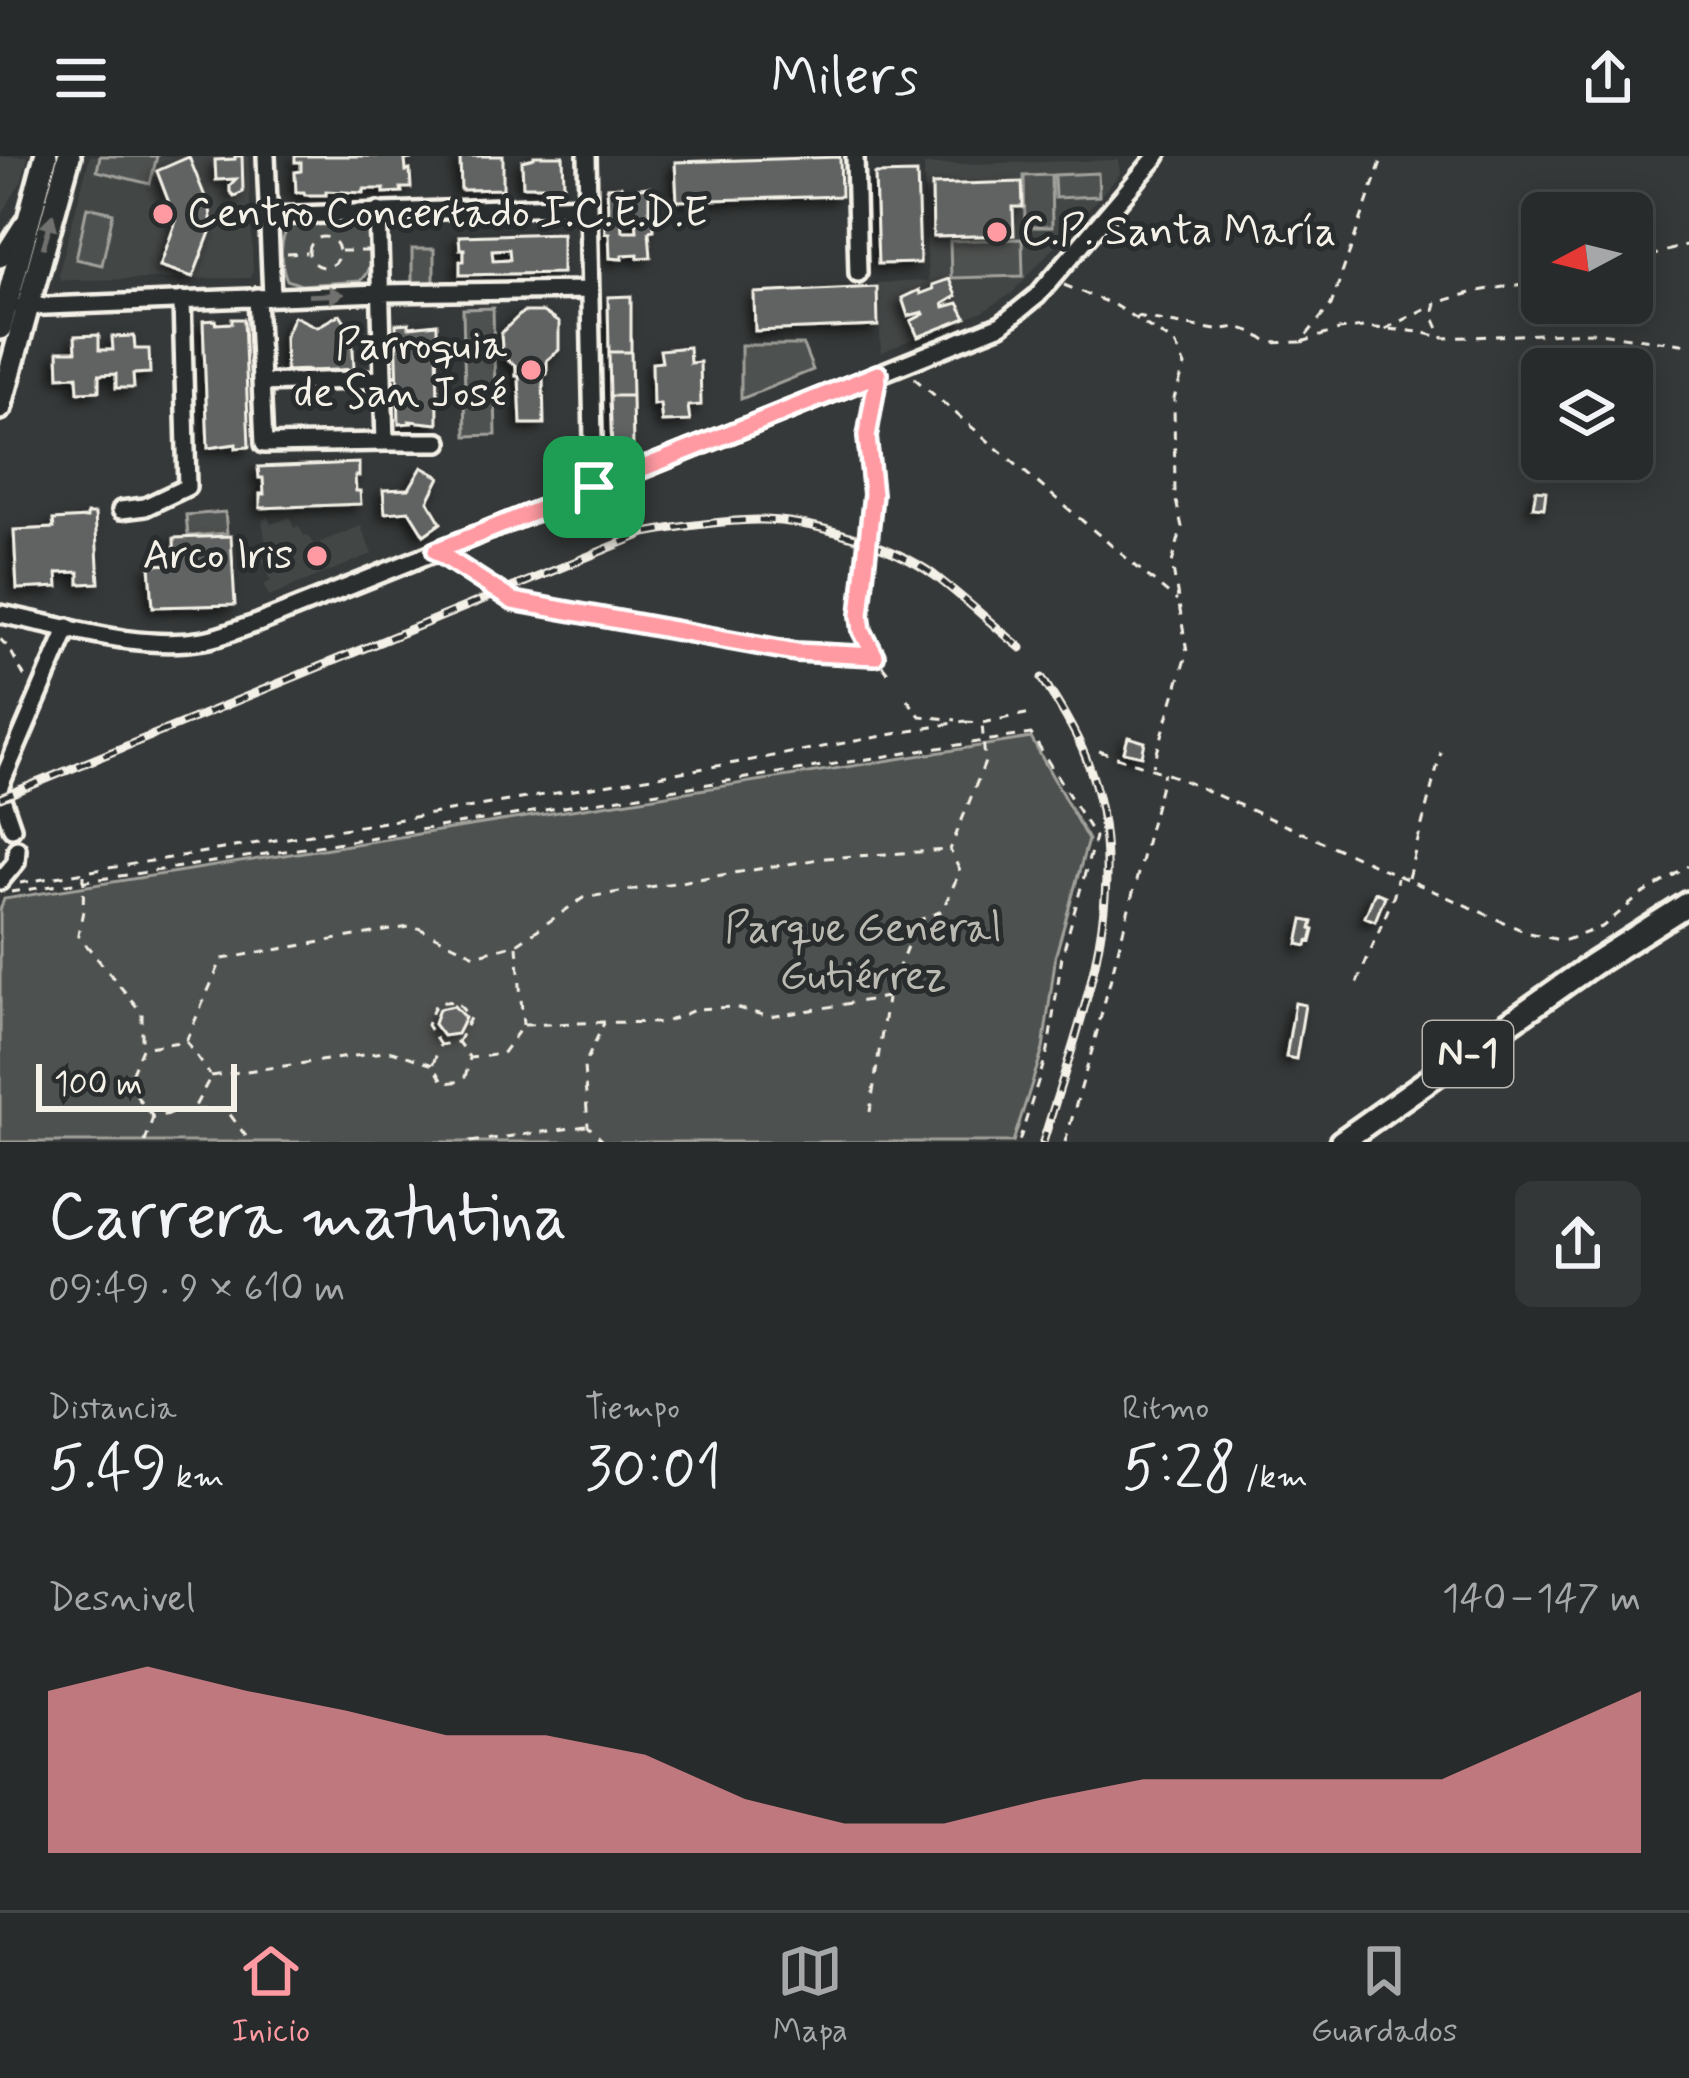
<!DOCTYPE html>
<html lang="es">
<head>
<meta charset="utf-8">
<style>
  body { margin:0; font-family:Mynerve,sans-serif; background:#343737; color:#f1f3f6; height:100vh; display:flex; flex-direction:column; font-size:45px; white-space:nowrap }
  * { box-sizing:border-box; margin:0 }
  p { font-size:39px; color:#a5a7a9 }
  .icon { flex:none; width:66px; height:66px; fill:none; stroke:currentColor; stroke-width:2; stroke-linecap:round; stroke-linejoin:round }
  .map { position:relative; height:986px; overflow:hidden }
  .panel { display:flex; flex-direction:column; background:#282b2b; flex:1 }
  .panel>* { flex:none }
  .needle { width:78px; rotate:263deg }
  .fabs { position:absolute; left:1521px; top:36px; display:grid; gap:24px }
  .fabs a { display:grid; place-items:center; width:132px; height:132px; border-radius:18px; background:#282b2b; box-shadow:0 6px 30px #0003,0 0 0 3px #444747; font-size:60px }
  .scale { position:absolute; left:36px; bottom:30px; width:201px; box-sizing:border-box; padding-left:12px; border:6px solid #f4f1e8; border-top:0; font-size:33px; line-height:42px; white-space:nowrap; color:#f4f1e8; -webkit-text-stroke:9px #2a2d2e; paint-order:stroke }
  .pin { position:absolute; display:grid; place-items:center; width:102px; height:102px; color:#fff; margin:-51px; border-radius:24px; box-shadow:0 6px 18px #0006 }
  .round { display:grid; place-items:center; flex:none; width:126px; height:126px; border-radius:18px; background:#343737 }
  .summary { display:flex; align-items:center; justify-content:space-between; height:204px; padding:0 48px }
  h1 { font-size:66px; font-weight:600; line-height:90px }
  .figures { display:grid; grid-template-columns:repeat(3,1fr); gap:18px; height:204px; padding:12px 48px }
  .figures div { display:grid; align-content:center }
  .figures b { font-size:60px; font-weight:600 }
  .figures small { font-size:33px; font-weight:400 }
  .figures p { font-size:33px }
  .chart { height:336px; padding:24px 48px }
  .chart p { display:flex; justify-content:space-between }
  .chart svg { width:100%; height:216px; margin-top:12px; fill:#ff9aa2; opacity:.7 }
  header { display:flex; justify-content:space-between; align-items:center; height:156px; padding:0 48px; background:#282b2b; font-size:54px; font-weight:600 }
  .menu { display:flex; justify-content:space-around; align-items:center; height:168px; border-top:3px solid #444747; background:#282b2b; font-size:33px; color:#a5a7a9 }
  .menu a { display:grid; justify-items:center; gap:6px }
  .menu .on { color:#ff9aa2 }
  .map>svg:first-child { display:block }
</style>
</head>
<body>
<header><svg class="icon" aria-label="menu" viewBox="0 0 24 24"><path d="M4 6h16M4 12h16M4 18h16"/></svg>Milers<svg class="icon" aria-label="share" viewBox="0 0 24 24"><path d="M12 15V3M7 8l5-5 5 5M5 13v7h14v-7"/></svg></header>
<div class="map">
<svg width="1689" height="986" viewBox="0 0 1689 986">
  <defs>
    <filter id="shadow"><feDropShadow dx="-5.5" dy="5.5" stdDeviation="6" flood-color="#0009"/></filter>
  </defs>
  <rect width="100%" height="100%" fill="#363939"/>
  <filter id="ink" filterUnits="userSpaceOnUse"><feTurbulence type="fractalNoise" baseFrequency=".00833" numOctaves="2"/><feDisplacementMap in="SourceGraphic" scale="24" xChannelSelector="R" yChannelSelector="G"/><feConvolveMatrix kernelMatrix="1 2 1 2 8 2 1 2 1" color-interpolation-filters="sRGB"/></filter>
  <g filter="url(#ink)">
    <path fill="#434645" d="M0,0H28L22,24L0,61Z
      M90,0H248L253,115L250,122L60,124L59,116Z
      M1119,4L1120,18L1012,137L983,156L947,170L946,168L881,197L878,127L928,125L924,9Z
      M268,361L271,368L290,361L294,372L299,370L304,380L308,379L320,398L324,396L320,386L361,370L372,398L269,440L264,429L271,425L262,403L267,401L263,391L266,389L262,364Z"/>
    <path fill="#4e514f" stroke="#a1a19c" stroke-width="3" d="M100,0H157L150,28L97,15Z
      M1098,17L1099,40L1055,42L1054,19Z
      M1051,19L1052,71H1025L1024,20Z
      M87,51L113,57L102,109L76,103Z
      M360,64C375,78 376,110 360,125L301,129L287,124C279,106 279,80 292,66Z
      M1022,83L1023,120L951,122L950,85Z
      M412,93H434V132H412Z
      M493,152L496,279L466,280L463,153Z
      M741,189H803L813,214L741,243Z
      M225,356L227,377L188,380L186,359Z
      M1031,582L1088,684L1056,798L1043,893L1013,986H0V754L4,743Z"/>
    <path fill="#616362" stroke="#f4f1e8" stroke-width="3" fill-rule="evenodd" filter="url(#shadow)" d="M235,0H242L243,36L234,40L230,36V29L236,23L216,24L215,4L235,3Z
      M295,0H411V3L405,4L406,15L410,14L411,32H401L402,36L384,37V33H364V37L326,35V39H305L304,36H296L295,16L301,15V6H295Z
      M460,0H503V33L461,34Z
      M534,0H563L564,30H523L522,5L534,2Z
      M189,1L210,53L212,71L193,121L160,110L176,65L157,15Z
      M840,1L841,40L677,45L675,6Z
      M917,17L920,107L878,108L875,18Z
      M1022,26L1023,51H1013L1014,79L933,81L932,29Z
      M621,30V34L649,31V58L653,57L654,74L649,75L651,101L638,102V98L622,99V103L610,102L609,77H605L604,58L608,57L607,31ZM621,61H636L637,75H622Z
      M562,77V117L460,119V105H464V93H460L459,80ZM509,93L510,103L493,104L492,94Z
      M949,123L956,140L943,148L944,151L958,147L966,162L918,181L911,165L924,158L923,156L908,160L902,142L919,134L920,138L933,133L932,129Z
      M877,131L878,170L755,175L754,137Z
      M631,140V196H609L608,141Z
      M523,156H543L559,167V194L547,204V218L543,220L544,268H521L519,220H516V210L499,197L502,191L501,177Z
      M340,158L352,176L354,213L308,218V214L286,215L285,180L294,160L317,171Z
      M232,163H244L249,291L236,292V288L208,292L203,165L216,164V168L232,167Z
      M409,167V171L437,168L438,268L410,265L411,267L399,268L396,168Z
      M99,179V194H113L112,181L134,180L135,193H149L150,217L133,218L134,232H116V218L99,219V235L78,236L77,220L59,221L58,195H76L75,180Z
      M689,191L690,207L700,206L701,249L688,250L690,265L662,266L660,248L653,249L652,207L662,206L660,194Z
      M609,196H631L632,240H610Z
      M610,240H632L633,293L612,294Z
      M359,307V320H355L356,335H360L361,348L260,352V338H264L263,322H259L258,311Z
      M422,311L440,321L428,345L441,367L424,379L409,355L385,357L383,334L409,333Z
      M1536,334L1546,335L1544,352L1533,351Z
      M87,358H95L99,427L79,428V416L57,417L58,431L17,433L14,374L54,372L53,364L87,362Z
      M231,380L235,449L153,451L150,409L175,408L174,382Z
      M1128,581L1145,586L1142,600L1124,596Z
      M1375,736L1385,740L1375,765L1365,761Z
      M1303,764L1313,766L1311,773L1314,774L1311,786L1308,785L1307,790L1298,788Z
      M1295,847L1305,849L1296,903L1286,901Z
      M454,850L465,862L457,878L443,880L434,868L439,853Z"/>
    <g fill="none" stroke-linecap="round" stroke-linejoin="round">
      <g stroke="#f4f1e8" stroke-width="24">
        <path id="minor" d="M266,0L272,141
          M587,0L594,331
          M855,0L858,117
          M269,60L587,49
          M0,103L23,67
          M257,141L264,288L385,286L378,55
          M21,151L380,137L589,134
          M261,227L383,223
          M385,286H439
          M121,354L145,351L187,331L182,144
          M0,458C66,470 137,495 204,484C222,481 241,472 258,467L1001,169L1037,140L1157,0
          M0,630L68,471
          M0,637L12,672
          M0,725L16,706L17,693"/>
      </g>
      <g stroke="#f4f1e8" stroke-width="30">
        <path id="highway" d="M0,172L46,0
          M0,252L69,0
          M1341,986L1593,808L1689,747"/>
      </g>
      <path stroke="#f4f1e8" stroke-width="3" stroke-dasharray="9 9" stroke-linecap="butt" d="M309 96a15 15 0 1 1 30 0a15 15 0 1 1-30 0Z
        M341,95H368
        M287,98L307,97
        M1632,106L1689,88
        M1542,125L1478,135L1436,147L1433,159L1443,182L1592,176L1689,189
        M1064,129L1114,149L1175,187L1185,210L1174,242L1175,340L1182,371L1172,407L1187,496L1153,610
        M1136,160L1216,174L1237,171L1253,176L1269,187L1301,186L1331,149L1383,0
        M1385,173L1436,147
        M1302,186L1339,174L1363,171L1421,176L1440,181
        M914,222L1177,445
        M453,406L513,445L796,496L875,500L888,517
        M0,483L9,492L28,527
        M874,498L862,475L860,459L873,338L867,281L875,236
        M907,543L920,560L956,564
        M965,566L982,567L1035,556
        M1099,595L1176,621L1526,776L1563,785L1602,771L1641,739L1689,710
        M84,719L83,755L78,779L142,857V892
        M1408,722L1441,596
        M20,727L735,607L965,565
        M11,736C352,687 691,629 1031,578L1095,681L1062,800L1048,894L1019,986
        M517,790L523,869
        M1357,827L1394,739L1397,722
        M186,885L222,803L414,770L475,799L517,788L583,742L825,702L949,694
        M440,889L427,869L436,847L456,845L470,862L458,886
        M433,908L440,889L458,886L469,901
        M211,920L392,895L433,909L444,927L464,925L470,902L502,898L523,869L604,866L664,867L697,853L734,851L770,861L887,841L917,765L942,755L960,715L950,694L985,606L982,567
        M197,954L226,953L250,986
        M870,956L887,843
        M153,961L127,928L142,892L186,885L210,919
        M145,986L153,961L193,954L210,922
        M470,986L586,970
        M604,986L588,970L584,910L604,867
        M1065,986L1093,891L1164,617"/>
      <use href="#minor" stroke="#2a2d2e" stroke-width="15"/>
      <use href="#highway" stroke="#2a2d2e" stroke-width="21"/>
      <g stroke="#f4f1e8" stroke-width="9">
        <path id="rail" d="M1042,522C1058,547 1075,574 1086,602C1137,731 1080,862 1043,986
          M0,642L645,377C682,370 719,365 757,364C808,363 893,389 934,419C964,442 992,468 1021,492"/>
      </g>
      <use href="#rail" stroke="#2a2d2e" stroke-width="4.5" stroke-dasharray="14" stroke-linecap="butt"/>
    </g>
    <defs><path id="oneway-solid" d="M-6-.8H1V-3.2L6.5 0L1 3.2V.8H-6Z" transform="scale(3)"/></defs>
    <g fill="#71726f">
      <use href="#oneway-solid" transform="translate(48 75) rotate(-74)"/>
      <use href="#oneway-solid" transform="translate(326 139) rotate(-2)"/>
    </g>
  </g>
  <g fill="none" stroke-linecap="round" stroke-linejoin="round" filter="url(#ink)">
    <g stroke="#fff" stroke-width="24">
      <path id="route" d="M878,218L867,281L873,338L860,459L862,475L875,500L796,496L513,445L436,395Z"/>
    </g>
    <use href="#route" stroke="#ff9aa2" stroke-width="15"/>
  </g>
  <g fill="#ff9aa2" stroke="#2a2d2e" stroke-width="4.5">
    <circle cx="163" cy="58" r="12"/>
    <circle cx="997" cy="76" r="12"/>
    <circle cx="531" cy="214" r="12"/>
    <circle cx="317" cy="400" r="12"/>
  </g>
  <g text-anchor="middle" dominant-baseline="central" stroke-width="10" stroke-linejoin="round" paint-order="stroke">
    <rect fill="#2a2d2e" stroke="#b7b6b0" stroke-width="3" x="1423" y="865" width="90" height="66" rx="9"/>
    <g font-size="39" font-weight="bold" fill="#f4f1e8">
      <text x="1468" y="898">N-1</text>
    </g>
    <g font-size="42" fill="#f4f1e8" stroke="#2a2d2e" text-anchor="start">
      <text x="187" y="58">Centro Concertado I.C.E.D.E</text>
      <text x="1021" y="76">C.P. Santa María</text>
      <text x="507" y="190" text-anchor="end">Parroquia<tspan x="507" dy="48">de San José</tspan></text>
      <text x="293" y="400" text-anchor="end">Arco Iris</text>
    </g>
    <g font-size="42" fill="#bab9b2" stroke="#2a2d2e">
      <text x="863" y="773">Parque General<tspan x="863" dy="48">Gutiérrez</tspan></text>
    </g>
  </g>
</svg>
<div class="fabs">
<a><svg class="needle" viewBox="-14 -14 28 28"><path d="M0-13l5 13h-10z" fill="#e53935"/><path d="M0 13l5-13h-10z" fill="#a5a7a9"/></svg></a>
<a><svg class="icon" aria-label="layers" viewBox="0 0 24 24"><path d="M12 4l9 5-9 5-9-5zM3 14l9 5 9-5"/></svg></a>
</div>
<div class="scale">100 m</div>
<div class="pin" style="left:594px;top:331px;background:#1e9e55"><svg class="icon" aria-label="arrive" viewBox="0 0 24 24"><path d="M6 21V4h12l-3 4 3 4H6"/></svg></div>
</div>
<section class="panel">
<div class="summary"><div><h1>Carrera matutina</h1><p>09:49 · 9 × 610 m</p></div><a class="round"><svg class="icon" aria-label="share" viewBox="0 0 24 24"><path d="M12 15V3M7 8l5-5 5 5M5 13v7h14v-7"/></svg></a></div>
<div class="figures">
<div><p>Distancia</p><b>5.49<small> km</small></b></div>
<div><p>Tiempo</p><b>30:01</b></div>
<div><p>Ritmo</p><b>5:28<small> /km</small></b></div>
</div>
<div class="chart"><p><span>Desnivel</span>140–147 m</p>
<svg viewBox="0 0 160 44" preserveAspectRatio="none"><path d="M0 44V11L10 6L20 11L30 15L40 20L50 20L60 24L70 33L80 38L90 38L100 33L110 29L120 29L130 29L140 29L150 20L160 11V44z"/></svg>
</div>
</section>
<nav class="menu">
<a class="on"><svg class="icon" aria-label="home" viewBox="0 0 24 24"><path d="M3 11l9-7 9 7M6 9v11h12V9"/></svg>Inicio</a>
<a><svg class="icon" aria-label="map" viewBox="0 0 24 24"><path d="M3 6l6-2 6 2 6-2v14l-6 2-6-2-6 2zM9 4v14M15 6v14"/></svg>Mapa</a>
<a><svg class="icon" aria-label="saved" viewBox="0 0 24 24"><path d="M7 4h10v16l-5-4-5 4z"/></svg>Guardados</a>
</nav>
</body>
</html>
